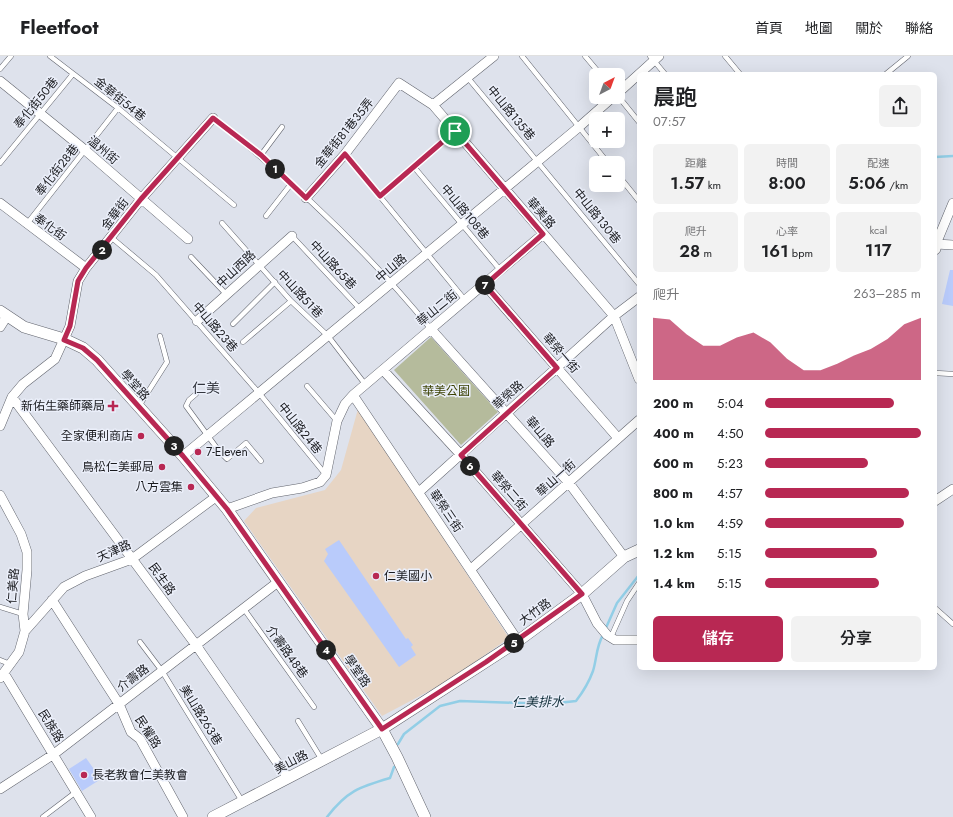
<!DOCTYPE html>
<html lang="zh-TW">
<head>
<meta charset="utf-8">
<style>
  body { margin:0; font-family:Jost,"Noto Sans TC",sans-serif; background:#f2f2f2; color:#202124; height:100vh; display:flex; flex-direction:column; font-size:15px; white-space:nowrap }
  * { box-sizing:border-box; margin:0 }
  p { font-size:13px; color:#757577 }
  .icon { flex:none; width:22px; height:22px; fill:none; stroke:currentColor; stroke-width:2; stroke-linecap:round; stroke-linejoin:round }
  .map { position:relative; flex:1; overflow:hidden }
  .details { position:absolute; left:637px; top:16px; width:300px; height:598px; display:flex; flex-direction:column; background:#fff; border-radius:6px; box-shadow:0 4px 16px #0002 }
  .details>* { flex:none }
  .needle { width:26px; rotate:41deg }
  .fabs { position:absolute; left:589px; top:12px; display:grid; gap:8px }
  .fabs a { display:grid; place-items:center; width:36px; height:36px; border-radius:6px; background:#fff; box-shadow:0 4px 16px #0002; font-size:20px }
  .pin { position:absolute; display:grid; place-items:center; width:34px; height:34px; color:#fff; margin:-17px; border:2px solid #fff; border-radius:50%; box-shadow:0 1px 4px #0007 }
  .km { position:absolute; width:20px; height:20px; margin:-10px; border-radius:50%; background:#222; color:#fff; font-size:11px; line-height:20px; text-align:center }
  .round { display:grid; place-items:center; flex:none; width:42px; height:42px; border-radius:6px; background:#f2f2f2 }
  .overview { display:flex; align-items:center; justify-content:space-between; height:68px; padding:0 16px }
  h1 { font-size:22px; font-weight:600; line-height:30px }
  .stats { display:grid; grid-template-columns:repeat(3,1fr); gap:6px; height:68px; padding:4px 16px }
  .stats div { display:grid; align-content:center; border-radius:6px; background:#f2f2f2; text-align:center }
  .stats b { font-size:17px; font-weight:600 }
  .stats small { font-size:11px; font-weight:400 }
  .stats p { font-size:11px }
  .chart { height:112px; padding:8px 16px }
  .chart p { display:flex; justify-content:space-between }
  .chart svg { width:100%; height:72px; margin-top:4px; fill:#b82853; opacity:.7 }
  .primary-button { display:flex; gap:8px; margin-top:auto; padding:8px 16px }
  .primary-button a { flex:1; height:46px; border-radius:6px; background:#b82853; color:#fff; font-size:16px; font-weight:600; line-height:46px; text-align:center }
  .primary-button a+a { background:#f2f2f2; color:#202124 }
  ul { padding:0 16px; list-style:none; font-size:13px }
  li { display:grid; grid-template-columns:64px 48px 1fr; align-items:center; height:30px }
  li i { height:10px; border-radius:5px; background:#b82853 }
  header { display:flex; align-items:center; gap:24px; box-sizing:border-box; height:56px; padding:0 20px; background:#fff; border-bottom:1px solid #e0e0e0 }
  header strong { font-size:19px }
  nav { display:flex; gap:22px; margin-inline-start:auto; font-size:14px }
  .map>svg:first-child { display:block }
</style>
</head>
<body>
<header>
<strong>Fleetfoot</strong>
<nav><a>首頁</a><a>地圖</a><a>關於</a><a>聯絡</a></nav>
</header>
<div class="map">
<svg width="953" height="761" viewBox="0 0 953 761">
  <rect width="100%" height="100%" fill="#dee2ec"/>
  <path fill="#e7d5c4" d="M358,353L509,582L448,625L382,660L244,465L256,452L325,434L341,414Z"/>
  <path fill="#b5bb9c" d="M431,281L498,356L461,389L394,314Z"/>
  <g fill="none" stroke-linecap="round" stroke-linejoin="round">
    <path stroke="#92cee6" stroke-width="2.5" d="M935,101L953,100
      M605,574L617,547L639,519
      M398,688L404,678L440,650L460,645L549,648L576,645C583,636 589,626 593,615C597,602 596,591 603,579
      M327,761C347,735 359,731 390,722L394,711"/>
  </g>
  <path fill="#b9cbfb" d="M950,214H953V250L942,248Z
    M339,484L406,583L408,582L413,589L411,591L416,599L399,611L324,505L328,498L325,493Z
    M86,702L101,723L82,735L69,713Z"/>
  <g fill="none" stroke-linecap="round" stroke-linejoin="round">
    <g stroke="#61646d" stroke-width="5.5">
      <path id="service" d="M50,0L118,52L234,149
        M522,0L608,107
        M585,0L601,19
        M650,0L665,18
        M725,0L740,18
        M0,13L11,0
        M886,18L908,0
        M468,22L639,228
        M618,40L639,66
        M213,62C292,124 366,194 430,272
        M345,98L465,244
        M261,99L282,71
        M0,107L73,18
        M414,111L501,215
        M618,119L639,145
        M380,140L455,75
        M266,160L291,128
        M222,167L291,245L328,280L365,328
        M26,169L118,52
        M292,180L360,253
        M112,182L156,219L259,337L326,419
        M191,201L226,238
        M233,268L275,226
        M243,286L291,245
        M935,317L953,318
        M307,330L337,365
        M196,338L189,344L186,350L219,395L227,403L246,387L261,405
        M139,350L167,306L160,280
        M0,551L23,558
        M935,552L953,568
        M244,553L314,651
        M611,581L627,545L639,527
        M140,586L162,615L242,745
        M0,604L10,608
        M298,665L322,704
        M43,761L76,736"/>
    </g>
    <g stroke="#61646d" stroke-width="10">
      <path id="minor" d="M0,25L85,94L188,183
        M618,37L659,0
        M433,49L494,0
        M306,142L345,98L399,27L433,49L614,260L639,323
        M0,147L86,212
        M953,147L936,188L953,189
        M485,229L618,382
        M197,265L292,180
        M0,271L7,260
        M430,272L569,427L624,501
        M383,314L461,399L582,538L597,567L607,579L615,584H639
        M353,339L518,585
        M12,341L196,589L288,722
        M0,370L12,341L23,328L55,303L70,270L78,225L86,212L141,143L213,62
        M183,400L579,71L613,41
        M419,436L614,260L639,241
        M0,439L21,478L27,496V514L23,558L25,575L19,596L0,622
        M935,445L953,433
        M227,453L272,437L302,432L320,426L326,419L337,365L345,348L353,339L543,178
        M471,513L639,364
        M52,544L119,648L131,676L140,683L183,761
        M25,575L64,531L85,520L132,503L217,440
        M4,617L91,761
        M0,733L54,698L278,526"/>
    </g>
    <g stroke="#61646d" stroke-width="12">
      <path id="tertiary" d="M935,193L936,188
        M0,255L24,271L64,283L83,292L97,304L183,400L227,453L382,673L397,701L425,761
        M213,761L382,673L518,585L582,538L624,501L639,494"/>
    </g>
    <use href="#service" stroke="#fff" stroke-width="4.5"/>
    <use href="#minor" stroke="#fff" stroke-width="9"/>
    <use href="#tertiary" stroke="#fff" stroke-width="11"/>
  </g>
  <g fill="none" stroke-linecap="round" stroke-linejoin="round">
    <g stroke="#fff" stroke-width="8">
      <path id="route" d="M213,62L261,99L306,142L345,98L380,140L455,75L543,178L485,229L557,312L461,399L582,538L486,606L382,673L227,453L183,400L97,304L83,292L64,284L70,270L78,225L86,212L141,143Z"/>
    </g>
    <use href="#route" stroke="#b82853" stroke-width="5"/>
  </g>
  <g fill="#b82853" stroke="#ebeffa" stroke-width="1.5">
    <path d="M111 344h4v4h4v4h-4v4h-4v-4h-4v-4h4z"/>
    <circle cx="141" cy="380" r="4"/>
    <circle cx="198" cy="396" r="4"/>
    <circle cx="162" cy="411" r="4"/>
    <circle cx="191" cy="431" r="4"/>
    <circle cx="376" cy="520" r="4"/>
    <circle cx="84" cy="719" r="4"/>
  </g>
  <g text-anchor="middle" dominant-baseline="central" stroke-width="3" stroke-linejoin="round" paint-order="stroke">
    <g font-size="12" fill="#191a1e" stroke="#ebeffa">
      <text transform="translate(120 43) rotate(39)">金華街54巷</text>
      <text transform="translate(36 47) rotate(-51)">奉化街50巷</text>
      <text transform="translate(511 57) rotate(50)">中山路135巷</text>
      <text transform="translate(344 77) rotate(-51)">金華街81巷35弄</text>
      <text transform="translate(103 94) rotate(40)">溫州街</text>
      <text transform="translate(57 114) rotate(-52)">奉化街28巷</text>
      <text transform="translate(465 156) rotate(50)">中山路108巷</text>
      <text transform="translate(541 157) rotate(49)">華美路</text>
      <text transform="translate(115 158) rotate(-53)">金華街</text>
      <text transform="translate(597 160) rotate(51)">中山路130巷</text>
      <text transform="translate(50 171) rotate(36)">奉化街</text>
      <text transform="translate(333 209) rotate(47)">中山路65巷</text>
      <text transform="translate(391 212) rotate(-40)">中山路</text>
      <text transform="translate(236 213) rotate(-43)">中山西路</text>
      <text transform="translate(300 238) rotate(47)">中山路51巷</text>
      <text transform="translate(437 252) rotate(-39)">華山二街</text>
      <text transform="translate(215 271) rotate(49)">中山路23巷</text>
      <text transform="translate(561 297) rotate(49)">華榮一街</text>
      <text transform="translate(135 329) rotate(48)">學堂路</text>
      <text transform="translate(508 339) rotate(-42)">華榮路</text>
      <text transform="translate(300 372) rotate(51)">中山路24巷</text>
      <text transform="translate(540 376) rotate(49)">華山路</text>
      <text transform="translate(556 422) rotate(-42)">華山一街</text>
      <text transform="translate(509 435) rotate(49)">華榮二街</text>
      <text transform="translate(446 455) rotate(56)">華榮三街</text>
      <text transform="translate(114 495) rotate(-24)">天津路</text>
      <text transform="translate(162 523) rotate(54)">民生路</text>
      <text transform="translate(13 530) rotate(-85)">仁美路</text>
      <text transform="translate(535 556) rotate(-36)">大竹路</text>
      <text transform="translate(287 596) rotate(54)">介壽路48巷</text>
      <text transform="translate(357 615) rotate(55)">學堂路</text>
      <text transform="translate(133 622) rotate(-37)">介壽路</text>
      <text transform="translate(201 659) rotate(58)">美山路263巷</text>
      <text transform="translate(51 670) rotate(58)">民族路</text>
      <text transform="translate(148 676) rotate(57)">民權路</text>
      <text transform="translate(291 706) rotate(-28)">美山路</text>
    </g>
    <g font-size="12" fill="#3a4001" stroke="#ebeffa">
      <text x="446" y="335">華美公園</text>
    </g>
    <g font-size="12" fill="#191a1e" stroke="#ebeffa" text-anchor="end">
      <text x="105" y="350">新佑生藥師藥局</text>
      <text x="133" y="380">全家便利商店</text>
      <text x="206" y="396" text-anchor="start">7-Eleven</text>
      <text x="154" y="411">鳥松仁美郵局</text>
      <text x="183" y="431">八方雲集</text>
      <text x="384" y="520" text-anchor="start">仁美國小</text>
      <text x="92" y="719" text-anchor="start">長老教會仁美教會</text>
    </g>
    <g font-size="13" font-style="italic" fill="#112f3a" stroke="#ebeffa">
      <text transform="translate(538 646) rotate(-1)">仁美排水</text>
    </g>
    <g font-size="14" fill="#33363e" stroke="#ebeffa">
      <text x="206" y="332">仁美</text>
    </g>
  </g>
</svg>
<div class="fabs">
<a><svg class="needle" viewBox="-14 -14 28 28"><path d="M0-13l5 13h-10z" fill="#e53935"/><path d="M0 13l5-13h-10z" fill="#757577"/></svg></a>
<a>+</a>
<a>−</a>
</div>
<div class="pin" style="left:455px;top:75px;background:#1e9e55"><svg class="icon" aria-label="arrive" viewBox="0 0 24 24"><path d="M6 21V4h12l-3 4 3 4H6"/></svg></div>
<b class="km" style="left:275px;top:113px">1</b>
<b class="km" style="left:102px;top:194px">2</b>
<b class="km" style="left:174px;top:390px">3</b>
<b class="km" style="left:326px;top:594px">4</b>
<b class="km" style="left:514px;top:587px">5</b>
<b class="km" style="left:470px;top:410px">6</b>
<b class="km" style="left:485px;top:229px">7</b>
<section class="details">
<div class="overview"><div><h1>晨跑</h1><p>07:57</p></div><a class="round"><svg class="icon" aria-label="share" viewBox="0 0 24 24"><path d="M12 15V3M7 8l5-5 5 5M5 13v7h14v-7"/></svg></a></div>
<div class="stats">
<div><p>距離</p><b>1.57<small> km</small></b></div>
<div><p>時間</p><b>8:00</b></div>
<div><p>配速</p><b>5:06<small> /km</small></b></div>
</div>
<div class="stats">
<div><p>爬升</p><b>28<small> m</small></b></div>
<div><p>心率</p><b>161<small> bpm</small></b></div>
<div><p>kcal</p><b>117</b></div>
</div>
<div class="chart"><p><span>爬升</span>263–285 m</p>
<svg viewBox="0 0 160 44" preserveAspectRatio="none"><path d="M0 44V6L10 7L20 16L30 23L40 23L50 18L60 15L70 21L80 31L90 38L100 38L110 34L120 29L130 25L140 19L150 10L160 6V44z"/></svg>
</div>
<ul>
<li><b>200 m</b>5:04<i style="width:83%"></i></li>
<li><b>400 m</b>4:50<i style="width:100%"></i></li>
<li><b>600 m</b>5:23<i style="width:66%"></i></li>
<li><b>800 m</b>4:57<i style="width:92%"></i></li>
<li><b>1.0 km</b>4:59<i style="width:89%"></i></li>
<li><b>1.2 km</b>5:15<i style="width:72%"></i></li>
<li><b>1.4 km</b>5:15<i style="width:73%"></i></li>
</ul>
<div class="primary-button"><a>儲存</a><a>分享</a></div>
</section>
</div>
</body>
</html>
